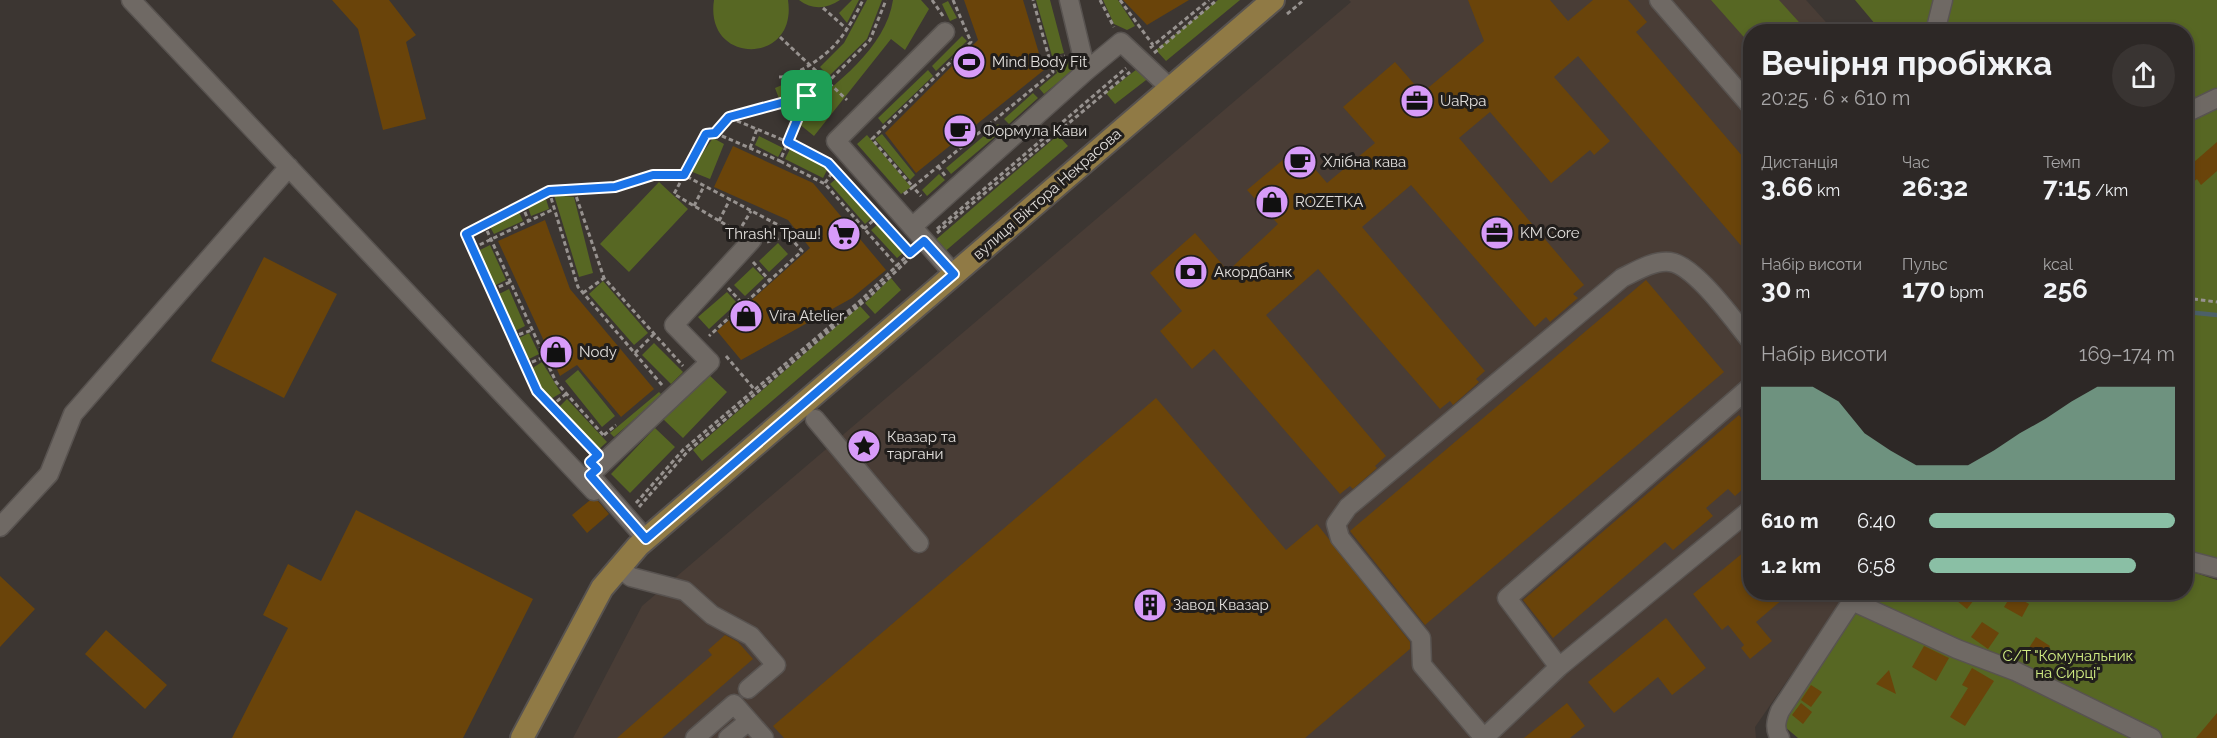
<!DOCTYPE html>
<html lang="uk">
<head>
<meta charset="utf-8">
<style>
  body { margin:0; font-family:Raleway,sans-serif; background:#393432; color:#f1f3f6; height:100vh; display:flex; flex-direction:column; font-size:22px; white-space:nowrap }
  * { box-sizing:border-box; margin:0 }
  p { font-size:20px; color:#a7a6a7 }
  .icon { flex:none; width:33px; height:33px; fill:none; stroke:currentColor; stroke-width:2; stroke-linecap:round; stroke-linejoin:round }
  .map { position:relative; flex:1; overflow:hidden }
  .panel { position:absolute; left:1743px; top:24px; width:450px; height:576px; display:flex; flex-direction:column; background:#2d2826; border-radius:24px; box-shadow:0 3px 9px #0003,0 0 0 2px #484443 }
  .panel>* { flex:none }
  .pin { position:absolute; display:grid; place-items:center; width:51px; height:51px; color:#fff; margin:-26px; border-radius:12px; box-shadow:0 3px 9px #0006 }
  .round { display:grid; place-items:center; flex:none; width:63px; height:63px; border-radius:32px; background:#393432 }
  .overview { display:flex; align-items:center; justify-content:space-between; height:102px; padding:0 18px }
  h1 { font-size:33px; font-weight:700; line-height:45px }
  .metrics { display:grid; grid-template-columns:repeat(3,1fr); gap:9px; height:102px; padding:6px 18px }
  .metrics div { display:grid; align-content:center }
  .metrics b { font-size:26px; font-weight:700 }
  .metrics small { font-size:16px; font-weight:400 }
  .metrics p { font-size:16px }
  .chart { height:168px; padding:12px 18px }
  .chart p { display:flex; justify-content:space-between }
  .chart svg { width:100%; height:108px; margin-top:6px; fill:#8abfa5; opacity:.7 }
  ul { padding:0 18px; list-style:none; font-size:20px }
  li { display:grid; grid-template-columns:96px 72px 1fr; align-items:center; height:45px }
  li i { height:15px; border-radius:8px; background:#8abfa5 }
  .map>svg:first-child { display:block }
</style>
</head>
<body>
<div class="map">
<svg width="2217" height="738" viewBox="0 0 2217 738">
  <rect width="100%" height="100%" fill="#3c3632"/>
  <path fill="#493d36" d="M1349,0H1806L1834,31L1750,32V592L1848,593L1755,727L1756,738H573L642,606L1351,2Z"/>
  <path fill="#576723" d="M714,0H788C798,66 704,65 714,0Z
    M799,0H840C827,9 812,10 799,0Z
    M852,0H859L847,23L839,13Z
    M867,0H882L867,39L829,76L820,67L844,43Z
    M893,0H921L929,9L905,50L891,39L814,136L798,123L800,113C835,85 886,48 893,0Z
    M1036,0H1050L1064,53L1052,56Z
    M1103,0H1118L1135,26L1127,30L1114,24Z
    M1218,0H1240L1166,61L1156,50Z
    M1711,0H1779L1807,31L1750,32V44Z
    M1855,0H2217V563L2186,555V32L1881,31Z
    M948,1L957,18L950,21L942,4Z
    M962,36L967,41L936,71L932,66Z
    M1070,57L1073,70L1044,94L1039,88L1057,73L1054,62Z
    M1141,66L1150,77L1115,104L1106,93Z
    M928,70L933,76L883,124L878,118Z
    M815,71L820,85L780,101L775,88Z
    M1033,93L1038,98L1009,124L1004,119Z
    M998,124L1003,130L951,174L946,168Z
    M882,134L915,175L910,180L875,139Z
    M867,135L911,187L901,194L857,144Z
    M1058,135L1068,146L942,254L932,243Z
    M759,136L783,148L778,157L755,145Z
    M713,138L724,144L710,179L690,171Z
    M790,149L828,168L823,178L785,159Z
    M939,174L945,180L927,196L922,190Z
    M838,177L873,217L865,224L830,184Z
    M659,182L688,209L629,272L600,244Z
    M554,195L574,197L593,273L579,277Z
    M546,199L549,209L531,216L528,207Z
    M519,212L523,221L494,234L489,225Z
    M877,225L903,253L897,258L871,230Z
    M778,243L788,254L769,272L759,261Z
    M490,245L506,280L494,286L478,251Z
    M753,267L764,278L745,296L734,285Z
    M891,278L901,290L875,314L865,303Z
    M603,281L648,333L634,345L589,294Z
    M509,289L525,326L515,331L499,294Z
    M727,292L737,303L709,329L698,317Z
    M860,306L870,317L702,461L693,450Z
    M529,333L539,354L527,360L517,339Z
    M654,343L683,372L671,384L642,355Z
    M542,362L561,393L549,400L538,386L531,369Z
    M578,370L615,416L602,427L565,381Z
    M707,373L727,392L683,438L663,419Z
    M659,392L662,395L614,437L610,433Z
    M567,399L607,442L598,450L558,408Z
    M655,428L675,447L630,493L611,474Z
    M2186,570L2217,580V738H1798L1785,727L1787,712L1868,593L2186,592Z"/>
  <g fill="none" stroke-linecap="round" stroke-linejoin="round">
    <path stroke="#4c6068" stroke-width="4.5" d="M2186,312L2217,315"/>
  </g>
  <path fill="#6a440a" d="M332,0H389L416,35L406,42L426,119L383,130L358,29Z
    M964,0H1023L1044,70L916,173L885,133L978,40Z
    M1123,0H1189L1147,25Z
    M1468,0H1550L1568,21L1593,0H1628L1647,22L1636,32L1750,165V256L1578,56L1554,77L1610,141L1594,155L1590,150L1551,183L1490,112L1459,138L1584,285L1573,294L1578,298L1550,322L1546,317L1535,327L1411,185L1362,227L1485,371L1476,379L1479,382L1453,405L1450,401L1440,409L1318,269L1266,315L1386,456L1375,466L1377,468L1353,489L1350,486L1340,494L1214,349L1192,369L1160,331L1182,311L1150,273L1195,233L1228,271L1278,224L1247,190L1297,148L1327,183L1375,143L1343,107L1395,62L1422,93L1484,41Z
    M2217,142V171L2201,185L2197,179L2186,188V169Z
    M733,146L813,183L886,270L852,298L741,360L717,331L810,248L788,220L714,187Z
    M545,220L570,289L654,389L621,417L577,365L560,376L498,241Z
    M264,257L337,294L284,398L211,361Z
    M1646,280L1724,372L1425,625L1350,531Z
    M1156,398L1286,550L1317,524L1410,642V649L1305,738H784L773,726Z
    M1739,415L1750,429V483L1735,496L1728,489L1706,508L1713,516L1673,550L1665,542L1553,638L1523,600Z
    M589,501H598L609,514L587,533L572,515Z
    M356,510L533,599L463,738H232L288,628L263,615L288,564L321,581Z
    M1750,547V592H1791L1756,622L1772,641L1750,659L1741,648L1744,645L1728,625L1722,630L1693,594Z
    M0,576L35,609L0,647Z
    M1946,592H1980L1967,609Z
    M2012,594L2029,604L2022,617L2004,607Z
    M1666,618L1706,668L1672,695L1658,677L1614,713L1588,682Z
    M1982,622L1999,633L1988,649L1971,637Z
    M106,630L167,685L145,709L85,654Z
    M725,635L738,642L753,659L662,738H617L712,655L708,650Z
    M2036,637L2050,646L2042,660L2027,651Z
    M1924,646L1949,658L1936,681L1912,667Z
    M1972,668L1994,681L1965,726L1950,717L1968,688L1962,685Z
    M1889,670L1896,694L1876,684Z
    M1811,685L1822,692L1811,707L1801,700Z
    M1567,703L1585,726L1570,738H1524Z
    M1801,703L1812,712L1803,724L1792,715Z
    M2217,713V738H2196Z"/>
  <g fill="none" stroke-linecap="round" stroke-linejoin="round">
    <g stroke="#585350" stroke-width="21">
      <path id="minor" d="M131,0L594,491
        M1659,0L1750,105
        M945,32L836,141L954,274
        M1935,32L1943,0
        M1086,71L1121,42L1170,88
        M2186,113L2217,98
        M912,227L1086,71L1069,0
        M815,419L919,543
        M590,475L646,539
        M590,475L710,362L674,325L752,240
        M0,527L49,474L73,414L289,167
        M2186,560L2217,568
        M618,567L631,577L685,591L712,615L751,636L776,665L748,689
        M1852,601L1957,649L2015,671L2152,738
        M1559,667L1507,598L1750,387
        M695,738L734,704L764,738
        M728,738L749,721
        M1484,738L1422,665L1421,638L1340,538L1336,524L1348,507L1622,278C1636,271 1654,260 1670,262C1695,265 1734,321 1750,340
        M1484,738L1559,667L1750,510
        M1780,738C1774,729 1776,721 1780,711L1858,592"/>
    </g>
    <g stroke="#585350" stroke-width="26">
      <path id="major" d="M522,738L602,588L638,546L1273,0"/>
    </g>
    <path stroke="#97928f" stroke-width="3" stroke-dasharray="4.5 3" stroke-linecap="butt" d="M932,0L943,16
      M953,0L971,42L872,139L913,187L1053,72L1033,0
      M1100,0L1114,27
      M1120,0L1153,45
      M823,8L848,30
      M1287,14L1304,0
      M780,37L847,100
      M1150,48L1209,0
      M1154,53L1217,0
      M1050,60L1065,56
      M779,77C788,77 797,72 805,68C837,49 847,32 863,0
      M730,118L788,142L828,163L910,253
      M715,133L780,161L807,96
      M750,148L757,129
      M780,161L825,184L897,266
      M938,166L946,177
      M825,183L834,170
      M574,190L604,278L683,366
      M549,191L578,287L662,385
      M904,194L913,187L921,196
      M522,205L529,222
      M694,206L704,186
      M719,221L730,199
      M484,224L556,382L605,437
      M742,226L751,211
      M864,229L877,217
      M937,229L1126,68
      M738,232L674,194L706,134L715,133L728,117L816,94L870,40L886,0
      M937,233L1130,72
      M767,242L788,235
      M473,248L554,209
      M753,262L770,281
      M728,288L744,305
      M492,290L510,282
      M583,293L604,278
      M2186,298L2217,302
      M512,337L532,330
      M635,353L654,334
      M726,356L754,389
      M525,365L544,357
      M551,406L566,394
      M604,435L616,425
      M593,450L537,391L466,234L549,191L615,187L653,175H684L780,226L802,251L709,336
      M636,503L683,450L860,301L912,251
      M639,507L688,451L869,297L914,254"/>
    <use href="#minor" stroke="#6f6964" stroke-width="18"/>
    <use href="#major" stroke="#907a45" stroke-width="22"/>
  </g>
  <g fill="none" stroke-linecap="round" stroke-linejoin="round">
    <g stroke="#fff" stroke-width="12">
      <path id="route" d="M807,96L788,142L828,163L910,253L924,241L954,274L646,539L590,475L597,469L590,462L598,455L537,391L466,234L549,191L615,187L653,175H684L706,134L715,133L729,117Z"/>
    </g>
    <use href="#route" stroke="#1a73e8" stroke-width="8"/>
  </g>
  <defs>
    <g id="stadium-disc" transform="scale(1.725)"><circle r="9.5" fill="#d79bf9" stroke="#211e1c"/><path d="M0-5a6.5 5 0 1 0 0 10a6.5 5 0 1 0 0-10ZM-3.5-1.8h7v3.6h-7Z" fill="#111"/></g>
    <g id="office-disc" transform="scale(1.725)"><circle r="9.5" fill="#d79bf9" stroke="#211e1c"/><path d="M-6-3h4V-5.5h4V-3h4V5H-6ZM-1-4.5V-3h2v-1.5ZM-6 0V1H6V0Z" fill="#111"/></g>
    <g id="cafe-disc" transform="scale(1.725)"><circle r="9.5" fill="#d79bf9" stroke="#211e1c"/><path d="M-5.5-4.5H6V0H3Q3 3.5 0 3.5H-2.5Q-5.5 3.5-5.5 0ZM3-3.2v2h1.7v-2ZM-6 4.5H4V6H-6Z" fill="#111"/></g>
    <g id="shop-disc" transform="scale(1.725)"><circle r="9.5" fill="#d79bf9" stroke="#211e1c"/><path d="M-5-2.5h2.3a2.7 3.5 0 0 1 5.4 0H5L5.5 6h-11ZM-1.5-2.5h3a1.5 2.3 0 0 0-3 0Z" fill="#111"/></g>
    <g id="supermarket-disc" transform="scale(1.725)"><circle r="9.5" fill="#d79bf9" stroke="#211e1c"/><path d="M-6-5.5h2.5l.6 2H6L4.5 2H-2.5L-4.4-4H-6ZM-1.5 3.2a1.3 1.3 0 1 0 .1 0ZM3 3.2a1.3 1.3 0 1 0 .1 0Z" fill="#111"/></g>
    <g id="bank-disc" transform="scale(1.725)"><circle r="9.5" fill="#d79bf9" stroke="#211e1c"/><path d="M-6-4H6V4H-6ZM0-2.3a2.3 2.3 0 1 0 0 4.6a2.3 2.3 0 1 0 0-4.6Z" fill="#111"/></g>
    <g id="sight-disc" transform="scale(1.725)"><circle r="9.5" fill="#d79bf9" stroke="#211e1c"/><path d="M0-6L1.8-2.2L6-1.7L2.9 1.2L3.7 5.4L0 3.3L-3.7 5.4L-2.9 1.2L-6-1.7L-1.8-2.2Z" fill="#111"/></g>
    <g id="building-disc" transform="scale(1.725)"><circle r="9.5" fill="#d79bf9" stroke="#211e1c"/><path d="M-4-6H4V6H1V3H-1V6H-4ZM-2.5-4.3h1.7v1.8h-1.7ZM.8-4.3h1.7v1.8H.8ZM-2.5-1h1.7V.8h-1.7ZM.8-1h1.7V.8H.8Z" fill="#111"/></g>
  </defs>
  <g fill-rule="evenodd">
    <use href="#stadium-disc" x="969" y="62"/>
    <use href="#office-disc" x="1417" y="101"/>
    <use href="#cafe-disc" x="960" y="131"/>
    <use href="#cafe-disc" x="1300" y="162"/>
    <use href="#shop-disc" x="1272" y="202"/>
    <use href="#office-disc" x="1497" y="233"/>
    <use href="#supermarket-disc" x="844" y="234"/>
    <use href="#bank-disc" x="1191" y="272"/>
    <use href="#shop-disc" x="746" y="316"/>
    <use href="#shop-disc" x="556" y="352"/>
    <use href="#sight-disc" x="864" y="446"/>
    <use href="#building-disc" x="1150" y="605"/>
  </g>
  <g text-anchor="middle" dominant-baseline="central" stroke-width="6" stroke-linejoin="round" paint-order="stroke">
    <g font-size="15" fill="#e2dfdc" stroke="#211e1c" text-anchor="start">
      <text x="992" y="62">Mind Body Fit</text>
      <text x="1440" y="101">UaRpa</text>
      <text x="983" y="131">Формула Кави</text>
      <text x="1323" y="162">Хлібна кава</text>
      <text x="1295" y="202">ROZETKA</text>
      <text x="1520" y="233">KM Core</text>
      <text x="821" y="234" text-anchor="end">Thrash! Траш!</text>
      <text x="1214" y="272">Акордбанк</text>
      <text x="769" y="316">Vira Atelier</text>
      <text x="579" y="352">Nody</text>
      <text x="887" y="437">Квазар та<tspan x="887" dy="17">таргани</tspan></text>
      <text x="1173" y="605">Завод Квазар</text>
    </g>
    <g font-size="15" fill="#e2dfdc" stroke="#211e1c">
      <text transform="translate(1047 194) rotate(-41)">вулиця Віктора Некрасова</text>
    </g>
    <g font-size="15" fill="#d1ed83" stroke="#211e1c">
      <text x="2068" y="656">С/Т "Комунальник<tspan x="2068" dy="17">на Сирці"</tspan></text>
    </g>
  </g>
</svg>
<div class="pin" style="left:807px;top:96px;background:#1e9e55"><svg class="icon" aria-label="arrive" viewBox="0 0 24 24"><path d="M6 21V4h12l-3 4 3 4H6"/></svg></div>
<section class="panel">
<div class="overview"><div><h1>Вечірня пробіжка</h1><p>20:25 · 6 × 610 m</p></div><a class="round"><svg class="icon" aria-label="share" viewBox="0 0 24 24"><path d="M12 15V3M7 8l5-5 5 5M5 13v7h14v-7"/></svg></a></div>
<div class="metrics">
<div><p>Дистанція</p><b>3.66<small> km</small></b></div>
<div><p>Час</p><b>26:32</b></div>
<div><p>Темп</p><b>7:15<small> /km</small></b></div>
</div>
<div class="metrics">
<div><p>Набір висоти</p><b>30<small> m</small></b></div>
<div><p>Пульс</p><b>170<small> bpm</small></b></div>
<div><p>kcal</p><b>256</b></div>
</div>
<div class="chart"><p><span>Набір висоти</span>169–174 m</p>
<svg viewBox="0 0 160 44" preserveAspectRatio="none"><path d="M0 44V6L10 6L20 6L30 12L40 25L50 32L60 38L70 38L80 38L90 32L100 25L110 19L120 12L130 6L140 6L150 6L160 6V44z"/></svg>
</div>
<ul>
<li><b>610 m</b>6:40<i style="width:100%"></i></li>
<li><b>1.2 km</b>6:58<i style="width:84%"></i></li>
</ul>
</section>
</div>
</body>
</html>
